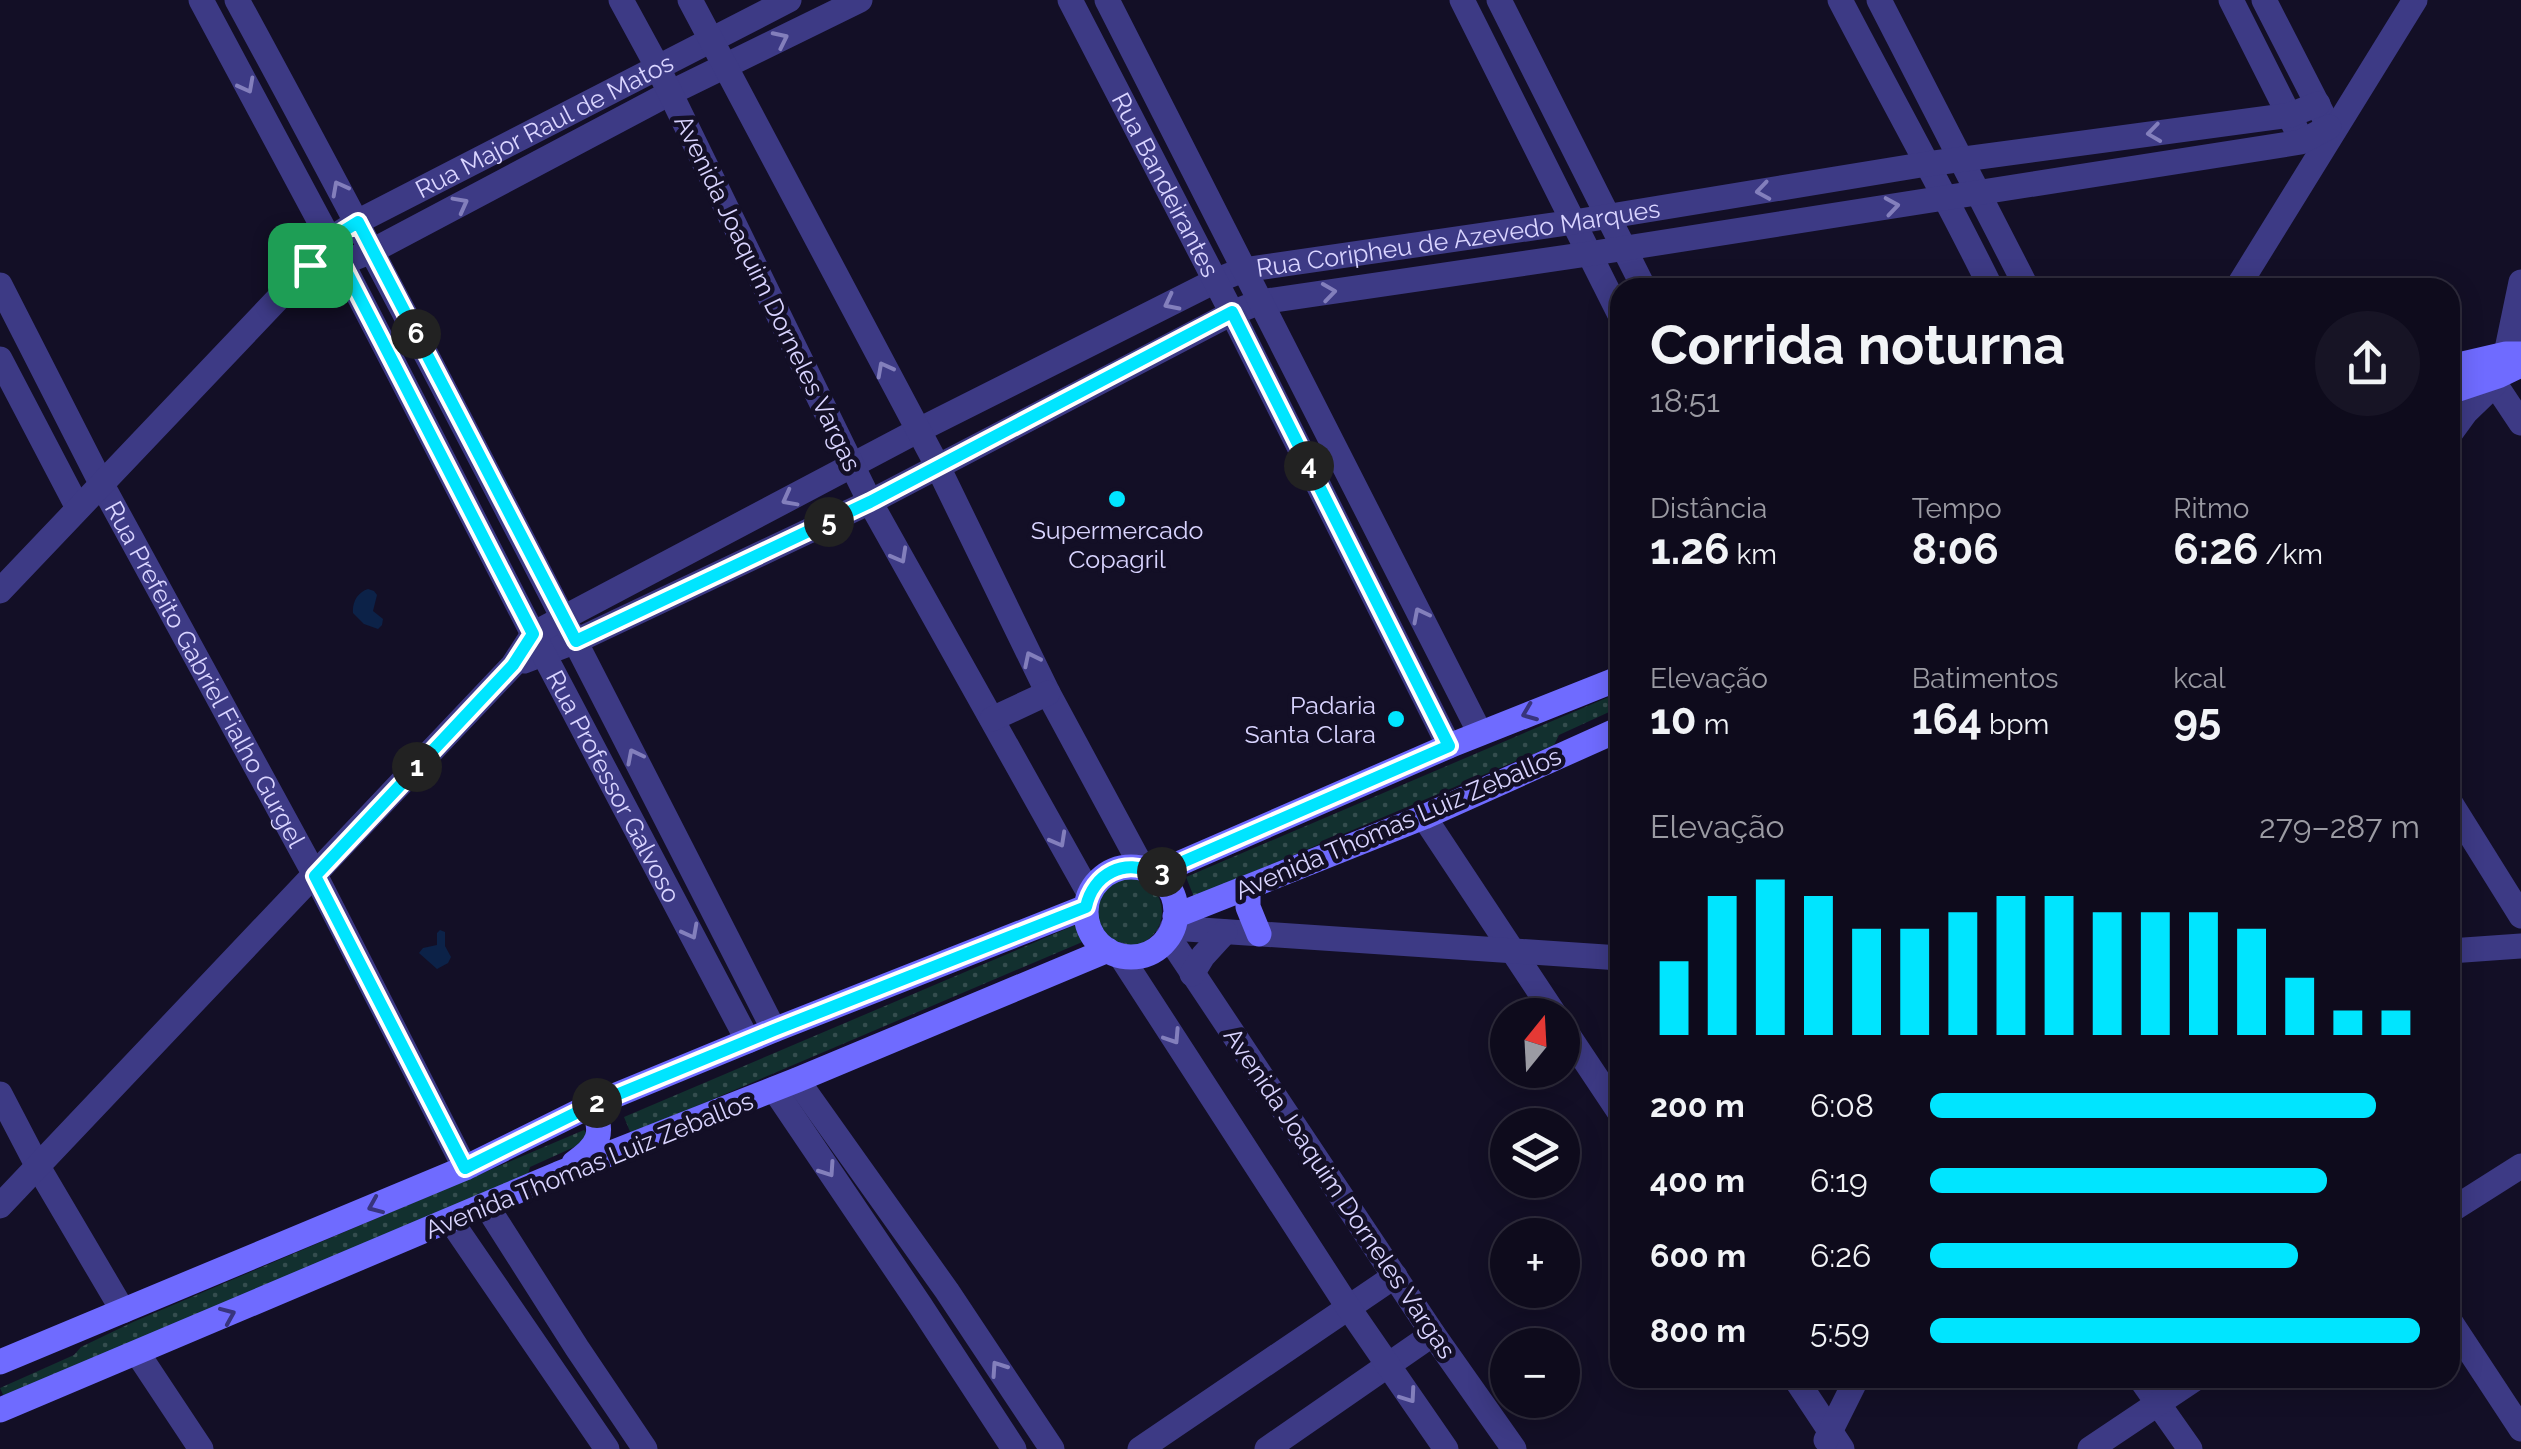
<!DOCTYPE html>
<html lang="pt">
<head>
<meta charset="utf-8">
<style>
  body { margin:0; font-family:Raleway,sans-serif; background:#171425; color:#f1f3f6; height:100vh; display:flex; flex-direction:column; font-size:38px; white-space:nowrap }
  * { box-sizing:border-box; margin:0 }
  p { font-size:32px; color:#9b9ba3 }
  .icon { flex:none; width:55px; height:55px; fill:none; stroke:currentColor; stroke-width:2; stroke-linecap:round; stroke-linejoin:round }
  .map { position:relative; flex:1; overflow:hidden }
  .details { position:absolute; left:1610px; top:278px; width:850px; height:1110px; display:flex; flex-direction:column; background:#0e0b1c; border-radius:30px; box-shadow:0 5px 25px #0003,0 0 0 2px #2e2b3b }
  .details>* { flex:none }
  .needle { width:65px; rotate:18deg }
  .buttons { position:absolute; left:1490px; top:998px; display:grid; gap:20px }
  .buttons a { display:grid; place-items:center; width:90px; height:90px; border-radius:50%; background:#0e0b1c; box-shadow:0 5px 25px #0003,0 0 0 2px #2e2b3b; font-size:50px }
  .pin { position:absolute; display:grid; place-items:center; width:85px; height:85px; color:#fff; margin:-42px; border-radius:20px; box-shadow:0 5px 15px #0006 }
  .km { position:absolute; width:50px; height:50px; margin:-25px; border-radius:50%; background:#222; color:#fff; font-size:28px; line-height:50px; text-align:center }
  .round { display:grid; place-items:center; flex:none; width:105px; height:105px; border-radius:52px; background:#171425 }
  .head { display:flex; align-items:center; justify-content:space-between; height:170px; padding:0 40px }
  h1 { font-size:55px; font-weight:700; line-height:75px }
  .figures { display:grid; grid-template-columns:repeat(3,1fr); gap:15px; height:170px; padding:10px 40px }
  .figures div { display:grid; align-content:center }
  .figures b { font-size:42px; font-weight:700 }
  .figures small { font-size:28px; font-weight:400 }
  .figures p { font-size:28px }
  .chart { height:280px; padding:20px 40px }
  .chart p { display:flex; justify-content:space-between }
  .chart svg { width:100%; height:180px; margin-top:10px; stroke:#00e5ff; stroke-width:6 }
  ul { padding:0 40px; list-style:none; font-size:32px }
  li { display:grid; grid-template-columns:160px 120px 1fr; align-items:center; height:75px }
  li i { height:25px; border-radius:12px; background:#00e5ff }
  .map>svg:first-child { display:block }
</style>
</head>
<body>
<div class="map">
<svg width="2521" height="1449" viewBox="0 0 2521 1449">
  <defs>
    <pattern id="grass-dots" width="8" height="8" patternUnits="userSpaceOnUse" patternTransform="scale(2.5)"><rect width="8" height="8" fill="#12302f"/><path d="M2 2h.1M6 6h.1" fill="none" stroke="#344d4e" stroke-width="1.8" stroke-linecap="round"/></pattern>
  </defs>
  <rect width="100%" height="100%" fill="#130f26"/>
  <path fill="url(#grass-dots)" d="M1618,693L1620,707L1559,735L1554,745L1194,897L1186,877Z
    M1094 912a34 34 0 1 1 68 0a34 34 0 1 1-68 0Z
    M1080,923L1087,940L631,1134L624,1117Z
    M584,1130L592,1139L530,1167L527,1178L5,1399L0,1388L74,1355L81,1347L133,1322Z"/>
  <path fill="#0c2248" d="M368,589L374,591L377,595L373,611L383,619L382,625L378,629L364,624L353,613C352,602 358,592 368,589Z
    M440,930L445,932V946L451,957L448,963L437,969L419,953L423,948L437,945V933Z"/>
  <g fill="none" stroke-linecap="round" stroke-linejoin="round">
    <g stroke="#3d3a85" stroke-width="25">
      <path d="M1462,0L1620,315"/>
      <path d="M1499,0L1644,288"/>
      <path d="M1840,0C1890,96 1943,190 1991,288"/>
      <path d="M1879,0L2027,288"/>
      <path d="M2231,0L2296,129"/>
      <path d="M2264,0L2325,119"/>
      <path d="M324,264L342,263L372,251L670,93L860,0"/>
      <path id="s1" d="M0,285L101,483L315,875L465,1168"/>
      <path d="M2237,288L2415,0"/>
      <path d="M0,359L78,508"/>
      <path d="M2495,384L2521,423"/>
      <path d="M2450,434L2466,412L2495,384L2506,354L2521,282"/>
      <path id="s2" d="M0,591L310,265L329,240L357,222L789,0"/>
      <path d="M524,661L576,641L870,502L1232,313L1260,302L1588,254L2301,142L2329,127"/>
      <path d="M2450,802L2521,916"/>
      <path d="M1424,817L1555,1015"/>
      <path d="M1172,928L1620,958"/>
      <path d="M2450,951L2521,946"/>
      <path d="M1562,1026L1620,1113"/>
      <path d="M797,1080L947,1291L1052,1449"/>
      <path d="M774,1089L920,1305L1014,1449"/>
      <path d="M0,1094L37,1165L123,1311"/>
      <path d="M486,1205L577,1348L645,1449"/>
      <path id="s3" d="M0,1206L513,665L533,634L917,431L1215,281L1243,270L1574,222L1927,164L2290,115L2318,104"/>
      <path d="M2450,1211L2521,1166"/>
      <path d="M451,1221L607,1449"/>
      <path d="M2450,1321L2521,1429"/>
      <path d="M138,1354L201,1449"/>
      <path d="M1795,1378L1842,1449"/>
      <path d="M2140,1378L2190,1449"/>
      <path d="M1826,1440L1857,1378"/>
      <path d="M1140,1449L1395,1276"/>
      <path d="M1267,1449L1433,1334"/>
      <path d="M2090,1449L2196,1378"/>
    </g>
    <g stroke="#3d3a85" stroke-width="25">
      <path id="s4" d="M201,0L342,263L533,634L748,1041"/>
      <path d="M237,0C422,340 598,685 774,1030"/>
      <path d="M621,0L657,66L870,502L1089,893"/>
      <path d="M690,0L938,467L1048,693L1143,869"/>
      <path id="s5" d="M1070,0L1232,313L1449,746"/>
      <path d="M1107,0L1480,733"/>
      <path d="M992,719L1048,693"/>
      <path d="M1168,936L1433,1334L1514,1449"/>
      <path d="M1120,955L1348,1307L1446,1449"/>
      <path d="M1192,974L1203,956L1225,932"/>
    </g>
    <path stroke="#6f6bff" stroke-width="25" d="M2450,367L2506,354H2521
      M2450,392L2498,376L2521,365
      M1086 912a45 45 0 1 1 90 0a45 45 0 1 1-90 0Z
      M1155,874L1449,746L1620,678
      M1248,887V907L1259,934
      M1175,916L1424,817L1620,729
      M574,1163C599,1146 605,1133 592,1105
      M0,1362L465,1168L592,1105L774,1030L1086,907
      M0,1410L558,1174L797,1080L1108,950"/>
  </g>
  <defs><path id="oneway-chevron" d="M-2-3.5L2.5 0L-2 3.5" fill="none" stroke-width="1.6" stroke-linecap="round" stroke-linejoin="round" transform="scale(2.5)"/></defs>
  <g stroke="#837fbc">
    <use href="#oneway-chevron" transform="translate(781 39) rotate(-26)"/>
    <use href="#oneway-chevron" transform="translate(247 86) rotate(62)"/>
    <use href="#oneway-chevron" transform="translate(2154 133) rotate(172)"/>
    <use href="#oneway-chevron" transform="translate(339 188) rotate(-118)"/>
    <use href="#oneway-chevron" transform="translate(1763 191) rotate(171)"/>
    <use href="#oneway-chevron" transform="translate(461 204) rotate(-28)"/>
    <use href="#oneway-chevron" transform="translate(1892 206) rotate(-9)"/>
    <use href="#oneway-chevron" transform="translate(1329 292) rotate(-8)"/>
    <use href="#oneway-chevron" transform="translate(1171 303) rotate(153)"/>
    <use href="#oneway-chevron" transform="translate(884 369) rotate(-118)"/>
    <use href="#oneway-chevron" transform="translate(789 499) rotate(152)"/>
    <use href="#oneway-chevron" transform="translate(900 556) rotate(61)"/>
    <use href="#oneway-chevron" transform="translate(1420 615) rotate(-117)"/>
    <use href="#oneway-chevron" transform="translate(1031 659) rotate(-116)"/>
    <use href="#oneway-chevron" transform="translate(634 756) rotate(-117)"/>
    <use href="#oneway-chevron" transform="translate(1059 840) rotate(61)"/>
    <use href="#oneway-chevron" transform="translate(691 932) rotate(62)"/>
    <use href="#oneway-chevron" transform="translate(1173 1037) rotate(57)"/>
    <use href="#oneway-chevron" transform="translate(828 1170) rotate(56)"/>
    <use href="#oneway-chevron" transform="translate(998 1368) rotate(-124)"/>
    <use href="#oneway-chevron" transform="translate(1409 1396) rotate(55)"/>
  </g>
  <g stroke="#38347d">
    <use href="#oneway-chevron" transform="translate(1529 713) rotate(158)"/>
    <use href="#oneway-chevron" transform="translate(375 1206) rotate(157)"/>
    <use href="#oneway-chevron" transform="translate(228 1315) rotate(-23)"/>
  </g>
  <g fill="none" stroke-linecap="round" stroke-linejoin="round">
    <g stroke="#fff" stroke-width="20">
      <path id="route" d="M358,222L576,641L870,502L1232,312L1449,746L1155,874C1125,857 1093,874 1086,907L774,1030L592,1105L465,1168L315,876L513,665L533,634L342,263L310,265L329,240Z"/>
    </g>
    <use href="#route" stroke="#00e5ff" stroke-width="12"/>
  </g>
  <g fill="#00e5ff" stroke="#130f26" stroke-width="4">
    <circle cx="1117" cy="499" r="10"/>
    <circle cx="1396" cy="719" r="10"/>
  </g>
  <g text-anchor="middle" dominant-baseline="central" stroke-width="9" stroke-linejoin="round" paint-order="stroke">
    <g font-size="25" fill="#d9d4ff" stroke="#130f26">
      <text stroke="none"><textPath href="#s2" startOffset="725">Rua Major Raul de Matos</textPath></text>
      <text stroke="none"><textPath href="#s5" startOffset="208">Rua Bandeirantes</textPath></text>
      <text stroke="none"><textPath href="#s3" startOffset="1798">Rua Coripheu de Azevedo Marques</textPath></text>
      <text transform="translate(768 293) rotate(64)">Avenida Joaquim Dorneles Vargas</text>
      <text stroke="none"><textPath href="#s1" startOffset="440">Rua Prefeito Gabriel Fialho Gurgel</textPath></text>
      <text stroke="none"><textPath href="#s4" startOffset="888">Rua Professor Galvoso</textPath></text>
      <text transform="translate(1398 823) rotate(-23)">Avenida Thomas Luiz Zeballos</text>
      <text transform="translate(589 1165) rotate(-22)">Avenida Thomas Luiz Zeballos</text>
      <text transform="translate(1340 1193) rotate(56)">Avenida Joaquim Dorneles Vargas</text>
    </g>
    <g font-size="25" fill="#d9d4ff" stroke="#130f26">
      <text x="1117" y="530">Supermercado<tspan x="1117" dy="29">Copagril</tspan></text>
      <text x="1376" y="705" text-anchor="end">Padaria<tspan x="1376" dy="29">Santa Clara</tspan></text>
    </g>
  </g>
</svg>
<div class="buttons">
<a><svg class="needle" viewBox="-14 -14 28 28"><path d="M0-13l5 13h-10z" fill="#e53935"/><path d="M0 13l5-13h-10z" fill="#9b9ba3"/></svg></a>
<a><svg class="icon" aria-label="layers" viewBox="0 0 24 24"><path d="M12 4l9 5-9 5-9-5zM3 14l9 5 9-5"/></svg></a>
<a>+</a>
<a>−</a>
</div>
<div class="pin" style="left:310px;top:265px;background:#1e9e55"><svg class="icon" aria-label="arrive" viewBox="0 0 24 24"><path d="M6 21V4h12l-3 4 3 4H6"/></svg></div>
<b class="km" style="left:417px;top:767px">1</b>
<b class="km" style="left:597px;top:1103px">2</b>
<b class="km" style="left:1162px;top:872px">3</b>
<b class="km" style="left:1309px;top:466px">4</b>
<b class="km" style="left:829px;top:522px">5</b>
<b class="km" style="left:416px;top:334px">6</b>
<section class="details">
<div class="head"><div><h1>Corrida noturna</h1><p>18:51</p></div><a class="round"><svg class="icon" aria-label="share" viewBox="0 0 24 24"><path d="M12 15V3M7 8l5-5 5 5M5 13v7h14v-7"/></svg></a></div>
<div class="figures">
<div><p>Distância</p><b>1.26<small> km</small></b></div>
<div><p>Tempo</p><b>8:06</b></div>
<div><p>Ritmo</p><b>6:26<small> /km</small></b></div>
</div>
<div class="figures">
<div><p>Elevação</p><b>10<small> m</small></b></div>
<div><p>Batimentos</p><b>164<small> bpm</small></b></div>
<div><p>kcal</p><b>95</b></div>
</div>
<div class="chart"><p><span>Elevação</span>279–287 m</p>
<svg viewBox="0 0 160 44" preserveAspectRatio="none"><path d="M5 44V26M15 44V10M25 44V6M35 44V10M45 44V18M55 44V18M65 44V14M75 44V10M85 44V10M95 44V14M105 44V14M115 44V14M125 44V18M135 44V30M145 44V38M155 44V38"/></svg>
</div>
<ul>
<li><b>200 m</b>6:08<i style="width:91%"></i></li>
<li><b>400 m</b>6:19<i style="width:81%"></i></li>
<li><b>600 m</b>6:26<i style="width:75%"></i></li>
<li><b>800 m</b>5:59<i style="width:100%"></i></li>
</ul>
</section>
</div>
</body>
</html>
